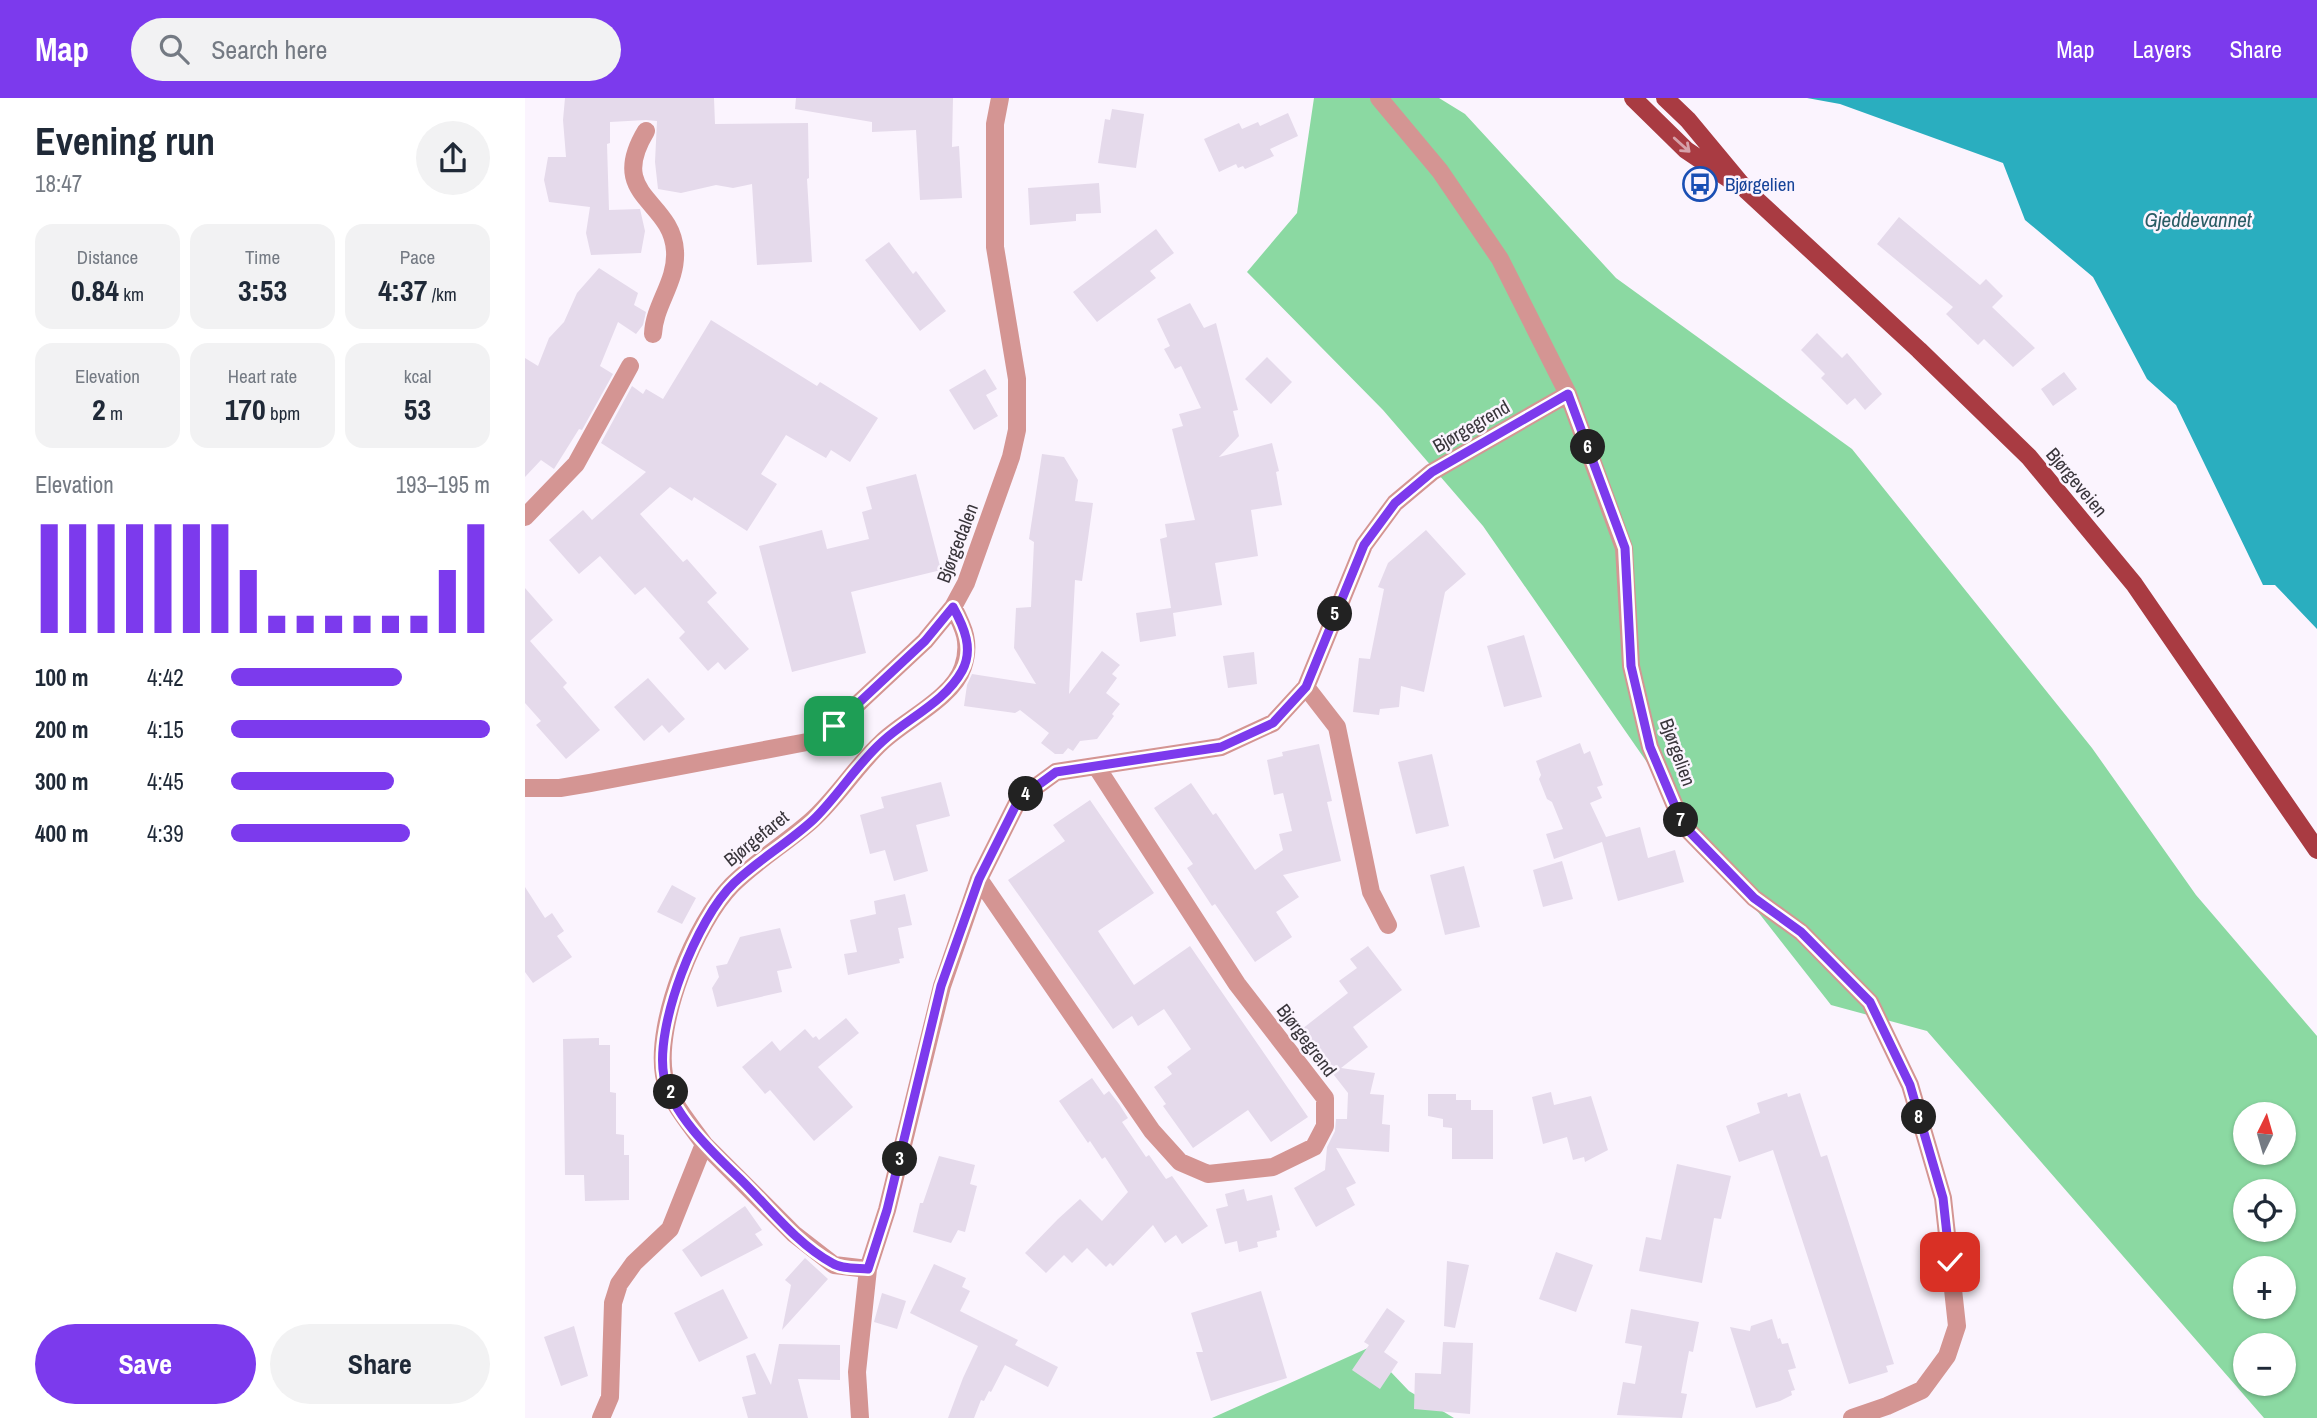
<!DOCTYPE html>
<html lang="en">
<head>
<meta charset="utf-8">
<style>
  body { margin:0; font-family:"Archivo Narrow",sans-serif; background:#f2f2f3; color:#1f2937; height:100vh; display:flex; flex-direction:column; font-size:26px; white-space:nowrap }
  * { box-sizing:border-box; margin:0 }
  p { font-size:23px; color:#747a83 }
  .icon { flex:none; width:38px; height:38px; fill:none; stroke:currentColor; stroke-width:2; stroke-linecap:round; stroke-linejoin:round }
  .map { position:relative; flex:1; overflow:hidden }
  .details { display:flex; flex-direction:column; background:#fff; width:525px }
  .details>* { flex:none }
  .needle { width:46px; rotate:5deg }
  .tools { position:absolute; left:1708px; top:1004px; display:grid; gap:14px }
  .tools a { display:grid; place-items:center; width:63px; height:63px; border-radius:50%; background:#fff; box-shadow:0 2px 5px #0004; font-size:35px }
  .pin { position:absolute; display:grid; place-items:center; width:60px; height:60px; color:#fff; margin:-30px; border-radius:14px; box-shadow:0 4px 10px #0006 }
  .km { position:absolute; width:35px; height:35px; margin:-18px; border-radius:50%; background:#222; color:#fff; font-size:19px; line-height:35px; text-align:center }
  .round { display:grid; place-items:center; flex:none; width:74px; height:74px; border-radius:37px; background:#f2f2f3 }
  .head { display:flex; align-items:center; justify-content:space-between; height:119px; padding:0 35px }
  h1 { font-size:38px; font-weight:800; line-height:52px }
  .figures { display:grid; grid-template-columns:repeat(3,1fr); gap:10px; height:119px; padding:7px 35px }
  .figures div { display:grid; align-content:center; border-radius:18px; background:#f2f2f3; text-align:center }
  .figures b { font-size:30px; font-weight:800 }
  .figures small { font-size:19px; font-weight:400 }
  .figures p { font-size:19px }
  .chart { height:196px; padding:14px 35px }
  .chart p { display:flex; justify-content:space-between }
  .chart svg { width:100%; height:126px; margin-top:7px; stroke:#7c3aed; stroke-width:6 }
  .button { display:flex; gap:14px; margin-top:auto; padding:14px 35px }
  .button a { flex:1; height:80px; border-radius:42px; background:#7c3aed; color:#fff; font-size:28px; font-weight:800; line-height:80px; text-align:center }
  .button a+a { background:#f2f2f3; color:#1f2937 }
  ul { padding:0 35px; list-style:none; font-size:23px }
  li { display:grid; grid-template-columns:112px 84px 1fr; align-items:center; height:52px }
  li i { height:18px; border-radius:9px; background:#7c3aed }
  header { display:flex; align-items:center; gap:42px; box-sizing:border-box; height:98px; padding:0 35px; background:#7c3aed; color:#fff }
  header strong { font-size:33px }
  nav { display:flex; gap:38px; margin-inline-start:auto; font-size:24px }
  .search { width:490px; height:63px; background:#f2f2f3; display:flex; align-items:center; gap:18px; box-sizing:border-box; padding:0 24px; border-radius:38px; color:#747a83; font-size:26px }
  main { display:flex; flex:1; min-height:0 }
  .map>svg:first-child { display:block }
</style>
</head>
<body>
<header>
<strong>Map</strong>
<div class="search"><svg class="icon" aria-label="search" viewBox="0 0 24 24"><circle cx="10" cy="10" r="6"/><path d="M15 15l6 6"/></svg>Search here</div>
<nav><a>Map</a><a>Layers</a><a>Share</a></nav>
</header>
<main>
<section class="details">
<div class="head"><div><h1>Evening run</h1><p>18:47</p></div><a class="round"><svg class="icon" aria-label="share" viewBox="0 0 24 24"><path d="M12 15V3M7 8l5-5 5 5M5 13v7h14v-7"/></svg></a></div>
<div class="figures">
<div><p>Distance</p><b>0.84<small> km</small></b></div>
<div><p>Time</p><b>3:53</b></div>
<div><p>Pace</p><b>4:37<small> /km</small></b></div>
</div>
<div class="figures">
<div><p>Elevation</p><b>2<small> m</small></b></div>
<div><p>Heart rate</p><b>170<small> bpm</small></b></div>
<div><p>kcal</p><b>53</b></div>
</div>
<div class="chart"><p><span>Elevation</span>193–195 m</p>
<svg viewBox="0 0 160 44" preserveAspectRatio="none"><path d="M5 44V6M15 44V6M25 44V6M35 44V6M45 44V6M55 44V6M65 44V6M75 44V22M85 44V38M95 44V38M105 44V38M115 44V38M125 44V38M135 44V38M145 44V22M155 44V6"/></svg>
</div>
<ul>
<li><b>100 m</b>4:42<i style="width:66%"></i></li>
<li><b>200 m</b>4:15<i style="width:100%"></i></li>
<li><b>300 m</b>4:45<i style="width:63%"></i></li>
<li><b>400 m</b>4:39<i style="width:69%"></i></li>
</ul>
<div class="button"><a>Save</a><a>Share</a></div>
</section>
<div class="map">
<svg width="1792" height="1320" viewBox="0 0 1792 1320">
  <rect width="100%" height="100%" fill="#fbf4fe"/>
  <path fill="#8bd9a2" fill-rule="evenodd" d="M789,0H914L940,16L1091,180L1327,351L1567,650L1671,797L1792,938V1320H1739L1402,933L1306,907L1171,735L958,428L858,312L722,174L772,115ZM1720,1017H1759V1055H1720ZM1720,1094H1759V1132H1720ZM1720,1171H1759V1209H1720ZM1720,1248H1759V1286H1720Z
    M843,1250L884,1293L929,1320H687Z"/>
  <path fill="#2aaebf" d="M1282,0H1792V531L1750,487H1738L1651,307L1622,281L1568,179L1500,122L1478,65L1315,6Z"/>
  <path fill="#e5daeb" d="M40,0H189L190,26L283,25L284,80L282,81L287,164L232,167L227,86L208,90L191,87L156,95L133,91L130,64L132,23L121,22L85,24V45L82,46L84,112L115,111L120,133L116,155L66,157L61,135L65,109L24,104L19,82L23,59H41L38,22Z
    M271,0H428L427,49L434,48L437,100L395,102L391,32L347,34V24L270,11Z
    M587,11L619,16L611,70L573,65L580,21L585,22Z
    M763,15L773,38L745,51L749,58L720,71L718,68L713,70L711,66L694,74L679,41L714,25L717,31L733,24L735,28Z
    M574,85L576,115L551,116V123L505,127L503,90Z
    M1374,119L1455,187L1461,181L1478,198L1467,209L1510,250L1488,269L1459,241L1453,247L1421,216L1428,209L1352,146Z
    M631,131L649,155L625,173L631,180L572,224L548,194Z
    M364,144L388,176L391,173L421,213L395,233L340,162Z
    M74,170L113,195L109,207L121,214L118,227L111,236L93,224L75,268L88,276L57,332L54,331L29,371L16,362L0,379V260L13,268L24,240L39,224L52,195Z
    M665,205L679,230L691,225L713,312L708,313L714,338L694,359L747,345L754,373L751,374L757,407L726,412L733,458L690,465L697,507L648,515L651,538L615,544L611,515L646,510L635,441L642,439L640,426L670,422L647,331L658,328L654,316L676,310L656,268L650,271L639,251L645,248L632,221Z
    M186,222L292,288L295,284L353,320L325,364L306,352L301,360L261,337L236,376L252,386L222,433L169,399L167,403L145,389L115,416L158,464L162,461L192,495L182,504L224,551L200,572L193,564L183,573L154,540L160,534L120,489L110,497L75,458L54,476L24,442L58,412L67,422L121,374L76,345L107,288L118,296L121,291L138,301Z
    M1292,235L1317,260L1322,255L1357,296L1340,312L1330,300L1322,307L1296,280L1300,276L1276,252Z
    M742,259L767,284L746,306L720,281Z
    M460,271L472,291L461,297L473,318L449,332L424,292Z
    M1539,274L1552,291L1528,308L1516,291Z
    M517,356L539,359L553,382L550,403L568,405L557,483L550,482L544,596L577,553L595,567L587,576L592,580L581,595L595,606L587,616L589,618L572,641L555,643L548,653L543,650L538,656H530L516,645L524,635L495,612L490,615L439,608L442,587L447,576L511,586L489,550L491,510L506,509L509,444L504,441Z
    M391,376L416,472L326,494L341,555L267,574L234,448L297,432L302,451L344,441L337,414L347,411L341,389Z
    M901,432L941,476L920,494L899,594L876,588L874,609L855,611L854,617L828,614L834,560L845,561L859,491L853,489L863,465Z
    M0,490L28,522L5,543L42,585L38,589L75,632L41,661L11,627L16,623L0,605Z
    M999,537L1017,599L979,609L962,548Z
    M729,554L732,586L703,590L698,558Z
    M123,580L160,621L144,635L137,627L119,643L89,609Z
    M1055,645L1059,656L1065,653L1078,687L1072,689L1077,700L1065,705L1081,739L1115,729L1123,760L1150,752L1159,784L1093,803L1077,744L1029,761L1021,736L1038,731L1027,704L1022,701L1014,681L1016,677L1011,663Z
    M794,646L807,703L802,704L816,763L758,777L774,799L751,814L767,839L730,864L690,806L687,808L662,770L668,766L629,710L666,685L688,717L691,715L730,772L758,752L754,736L767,733L758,695L749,697L742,662L758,658L757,654Z
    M907,656L924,728L891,736L873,664Z
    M416,684L425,718L391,727L403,773L369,783L360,752L345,756L335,717L359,710L356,699Z
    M565,702L629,795L573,833L609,887L665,848L783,1019L746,1044L723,1012L668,1050L638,1008L641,1006L629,989L647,976L642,969L666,951L639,911L613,928L607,918L588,931L483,782L540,743L528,727Z
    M1037,763L1048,801L1018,809L1008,772Z
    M939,768L955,829L920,837L905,777Z
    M147,787L171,800L157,826L132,814Z
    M0,789L20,820L27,815L39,833L32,838L47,859L8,885L0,874Z
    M380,796L387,827L373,830L379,860L374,861L375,865L323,877L319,856L332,854L325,822L351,816L349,803Z
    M255,830L267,870L252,873L257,894L192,909L187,890L194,879L191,868L202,866L215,839Z
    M843,848L877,892L828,929L843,949L816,970L850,975L845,996L859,997L857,1026L865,1027L864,1054L811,1050L831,1085L821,1090L830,1107L791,1129L769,1090L800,1072L802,1049L810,1033L811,1021H822L823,995L787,949L777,931L823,895L814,883L832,870L825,861Z
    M321,920L334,935L293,969L328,1009L289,1043L245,992L240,996L217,969L247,943L255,953L280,931L288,940L291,938L294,942Z
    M74,940V947H85V994L91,995V1036L99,1037V1057H104V1102L60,1103L59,1077H40L38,941Z
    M567,980L579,997L584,993L594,1006L603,1020L597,1024L621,1059L624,1057L641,1081L647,1078L683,1128L657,1146L651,1137L640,1145L628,1127L588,1168L585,1165L581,1169L562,1150L547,1165L539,1157L521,1175L500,1155L533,1121L555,1101L577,1123L603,1094L580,1059L577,1061L565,1043L563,1045L534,1003Z
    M1026,994L1029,1007L1066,998L1083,1052L1060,1064L1059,1059L1048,1062L1042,1039L1018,1046L1007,999Z
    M1262,995L1263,999L1275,995L1296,1059L1302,1057L1369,1266L1361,1268L1363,1274L1324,1286L1248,1052L1214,1064L1201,1028L1235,1015L1232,1005Z
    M903,996H931V1002H946V1012H968V1061H927V1030L918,1029V1021L903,1018Z
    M414,1058L450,1067L445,1086L452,1088L440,1134L433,1132L426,1145L388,1134L395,1105H398Z
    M1152,1066L1206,1078L1196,1121L1189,1120L1177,1185L1114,1173L1121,1139L1136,1142Z
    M719,1091L722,1103L747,1097L755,1132L751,1133L752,1139L732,1144L733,1149L714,1154L712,1143L700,1146L691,1111L703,1108L700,1096Z
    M220,1108L237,1132L230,1136L238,1147L176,1179L157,1152Z
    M1031,1154L1068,1167L1051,1214L1014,1201Z
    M280,1160L303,1181L257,1232L266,1187L260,1182Z
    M922,1163L944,1167L930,1230L919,1228Z
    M409,1166L441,1180L437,1189L445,1193L435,1213L493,1242L490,1247L533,1269L523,1289L480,1267L466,1294L464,1293L459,1303L456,1302L449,1320H423L438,1280L453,1248L385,1215Z
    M198,1191L223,1240L174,1264L149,1215Z
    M736,1193L762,1280L686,1303L671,1254H678L666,1215Z
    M357,1195L381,1203L372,1231L349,1224Z
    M862,1210L880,1223L859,1254L873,1264L855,1291L827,1272L844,1247L839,1244Z
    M1106,1211L1174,1224L1168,1254L1164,1253L1156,1295L1162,1296L1157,1320L1092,1317L1098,1284L1110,1286L1117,1248L1100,1245Z
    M1247,1221L1253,1241L1255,1240L1257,1246L1263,1245L1271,1270L1263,1272L1270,1292L1266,1293L1267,1297L1255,1303L1231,1310L1205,1229L1225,1233L1226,1228Z
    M49,1228L63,1278L36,1288L19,1239Z
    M918,1244L948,1245L945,1316L889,1311L890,1275L916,1276Z
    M254,1246L315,1247V1282L273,1281L283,1320H223L217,1299L231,1296L221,1258L230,1255L246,1287Z"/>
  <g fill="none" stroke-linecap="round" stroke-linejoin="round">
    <path stroke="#d49593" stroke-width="18" d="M854,0L915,73L975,161L1043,296L1099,450L1106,568L1125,649L1158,727L1229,800L1276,834L1345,904L1385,987L1418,1100L1432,1228L1422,1258L1397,1292L1362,1308L1327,1320
      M121,33C81,99 147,101 150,153C152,184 129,207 128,236
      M0,419L51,366L105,268
      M781,589L812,629L846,794L863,827
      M0,690H35L65,685L282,644L309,628L400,543L428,509L441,485L486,359L492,332V281L470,149V26L475,0
      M454,781L627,1033L655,1064L683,1076L748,1069L789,1049L800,1028V1000L712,886L571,668
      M179,1046L269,1136L309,1167L343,1171
      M76,1320L85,1299L88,1205L94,1186L109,1165L145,1131L179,1046C165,1026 143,1002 139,977C130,924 170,825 207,787C231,763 261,745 286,723C312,700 331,668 357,644C380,622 428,600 438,569C446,545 439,530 428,509
      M335,1320L332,1274L343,1171L362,1112L417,888L454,781L494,701L531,674L696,649L748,625L781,589L839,447L870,405L907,374L1043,296"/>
    <path stroke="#a93b42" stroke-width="18" d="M1108,0L1161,52L1204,81
      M1140,0L1163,22L1222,93L1394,252L1504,359L1609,486L1792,752"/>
  </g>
  <defs><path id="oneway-shaft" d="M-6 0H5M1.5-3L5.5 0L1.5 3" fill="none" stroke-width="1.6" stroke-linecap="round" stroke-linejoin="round" transform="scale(1.75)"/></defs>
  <use stroke="#d6a1a9" href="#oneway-shaft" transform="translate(1157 47) rotate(42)"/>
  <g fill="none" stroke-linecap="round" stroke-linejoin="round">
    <g stroke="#fff" stroke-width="14">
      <path id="route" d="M309,628L400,543L428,509C439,529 449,551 437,573C420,604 383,620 358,643C332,666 313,698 288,722C263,745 233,762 209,785C172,820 129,928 139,979C147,1015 184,1051 210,1076C241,1105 269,1144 307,1165C316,1171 332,1170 343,1171L362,1112L416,888L454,781L494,701L531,674L696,649L748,625L781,589L839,447L870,405L907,374L1043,296L1100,450L1106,568L1125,649L1158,727L1229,800L1276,834L1345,904L1385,987L1418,1100L1425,1164"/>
    </g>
    <use href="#route" stroke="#7c3aed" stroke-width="9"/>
  </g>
  <defs>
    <g id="bus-ring" transform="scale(1.75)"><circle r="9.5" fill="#fbf4fe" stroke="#1a4fb4" stroke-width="1.5"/><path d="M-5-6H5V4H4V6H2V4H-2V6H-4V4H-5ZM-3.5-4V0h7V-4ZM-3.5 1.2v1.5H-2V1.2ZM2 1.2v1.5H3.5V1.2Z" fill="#1a4fb4"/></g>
  </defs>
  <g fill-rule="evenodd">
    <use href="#bus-ring" x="1175" y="86"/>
  </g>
  <g text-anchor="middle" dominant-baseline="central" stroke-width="5" stroke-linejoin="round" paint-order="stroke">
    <g font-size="19" fill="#164399" stroke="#fbf4fe" text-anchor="start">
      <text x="1200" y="86">Bjørgelien</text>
    </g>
    <g font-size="19" fill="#39353b" stroke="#fbf4fe">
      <text transform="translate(946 328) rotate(-30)">Bjørgegrend</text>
      <text transform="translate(1552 384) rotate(50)">Bjørgeveien</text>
      <text transform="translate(432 445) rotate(-69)">Bjørgedalen</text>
      <text transform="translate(1153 654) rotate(70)">Bjørgelien</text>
      <text transform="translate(231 740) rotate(-39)">Bjørgefaret</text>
      <text transform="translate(782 942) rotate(53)">Bjørgegrend</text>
    </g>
    <g font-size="21" font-style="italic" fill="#295c64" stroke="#fbf4fe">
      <text x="1673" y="121">Gjeddevannet</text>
    </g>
  </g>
</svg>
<div class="tools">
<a><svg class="needle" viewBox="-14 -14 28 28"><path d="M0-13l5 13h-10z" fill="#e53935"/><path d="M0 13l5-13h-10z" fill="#747a83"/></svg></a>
<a><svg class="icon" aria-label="locate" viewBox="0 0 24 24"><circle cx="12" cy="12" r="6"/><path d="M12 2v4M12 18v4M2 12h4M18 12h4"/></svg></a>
<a>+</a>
<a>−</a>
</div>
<div class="pin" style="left:309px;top:628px;background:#1e9e55"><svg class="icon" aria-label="arrive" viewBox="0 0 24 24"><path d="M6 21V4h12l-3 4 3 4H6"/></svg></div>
<div class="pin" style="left:1425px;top:1164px;background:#d93025"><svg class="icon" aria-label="check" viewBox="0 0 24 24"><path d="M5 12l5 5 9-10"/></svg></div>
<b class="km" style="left:146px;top:994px">2</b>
<b class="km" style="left:375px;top:1061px">3</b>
<b class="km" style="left:501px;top:696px">4</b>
<b class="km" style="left:810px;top:516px">5</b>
<b class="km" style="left:1063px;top:349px">6</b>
<b class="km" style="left:1156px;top:722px">7</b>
<b class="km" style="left:1394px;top:1019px">8</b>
</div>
</main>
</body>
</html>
